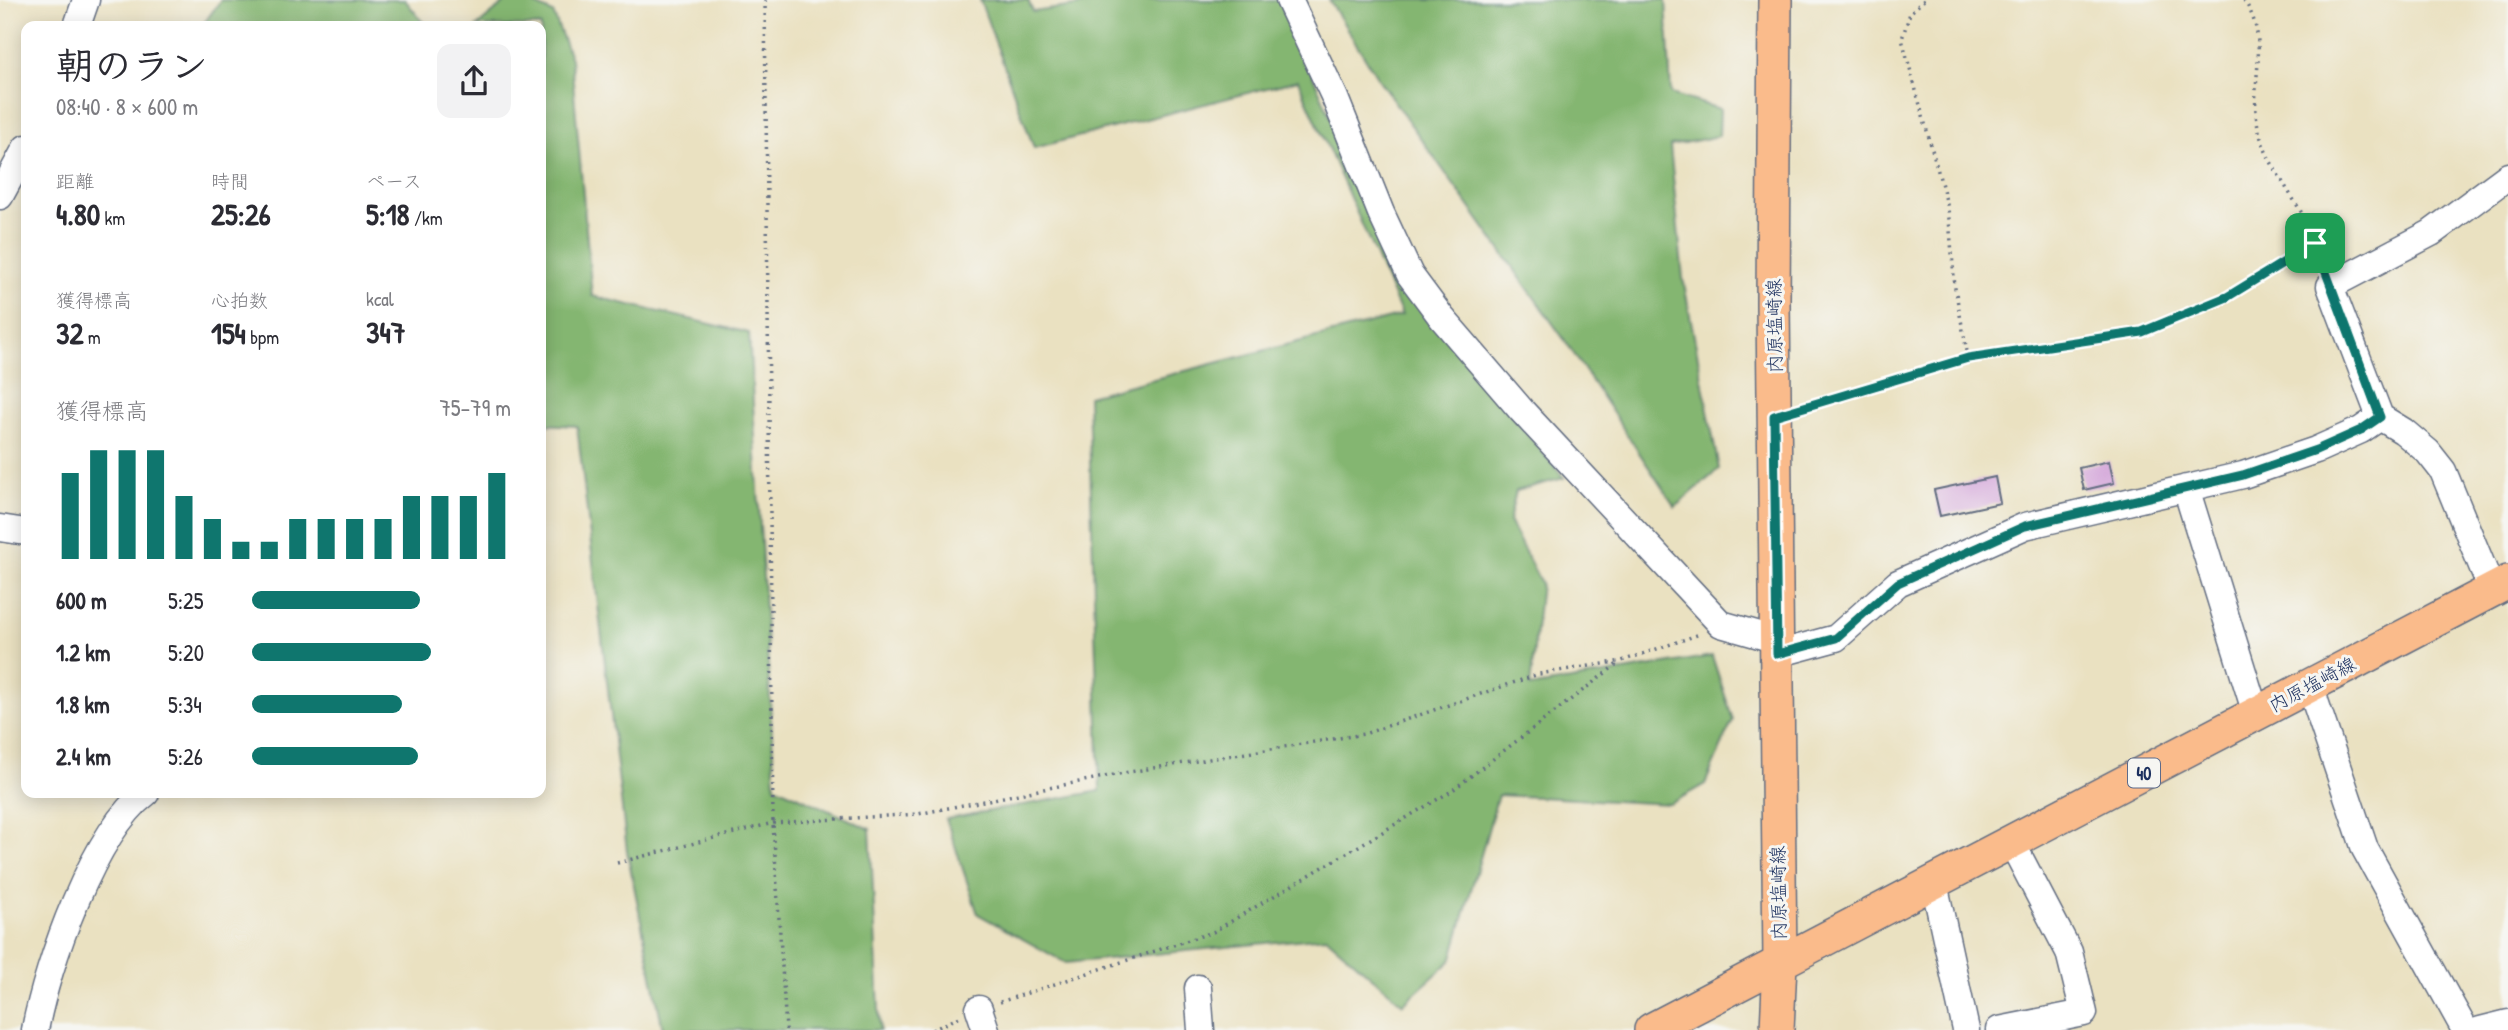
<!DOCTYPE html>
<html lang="ja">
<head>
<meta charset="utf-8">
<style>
  body { margin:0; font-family:"Patrick Hand","Klee One",sans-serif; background:#f2f2f3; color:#2b2b33; height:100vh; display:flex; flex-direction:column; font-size:26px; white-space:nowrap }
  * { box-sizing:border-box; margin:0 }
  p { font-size:23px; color:#7c7c81 }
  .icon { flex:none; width:38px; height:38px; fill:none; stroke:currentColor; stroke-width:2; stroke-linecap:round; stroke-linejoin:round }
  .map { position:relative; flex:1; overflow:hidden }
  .sheet { position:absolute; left:21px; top:21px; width:525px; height:777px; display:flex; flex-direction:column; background:#fff; border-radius:14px; box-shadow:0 4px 18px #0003 }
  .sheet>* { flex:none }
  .pin { position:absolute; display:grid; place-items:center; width:60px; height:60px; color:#fff; margin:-30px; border-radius:14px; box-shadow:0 4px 10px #0006 }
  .round { display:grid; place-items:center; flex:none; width:74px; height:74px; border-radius:14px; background:#f2f2f3 }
  .head { display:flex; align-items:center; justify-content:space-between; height:119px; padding:0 35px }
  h1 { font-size:38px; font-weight:800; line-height:52px }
  .figures { display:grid; grid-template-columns:repeat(3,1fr); gap:10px; height:119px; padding:7px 35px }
  .figures div { display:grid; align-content:center }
  .figures b { font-size:30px; font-weight:800 }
  .figures small { font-size:19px; font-weight:400 }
  .figures p { font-size:19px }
  .chart { height:196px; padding:14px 35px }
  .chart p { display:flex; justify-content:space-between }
  .chart svg { width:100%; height:126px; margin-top:7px; stroke:#0f766e; stroke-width:6 }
  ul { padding:0 35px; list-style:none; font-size:23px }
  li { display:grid; grid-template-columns:112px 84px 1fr; align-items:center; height:52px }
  li i { height:18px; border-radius:9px; background:#0f766e }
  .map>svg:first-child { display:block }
</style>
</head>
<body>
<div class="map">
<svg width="2508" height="1030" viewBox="0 0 2508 1030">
  <rect width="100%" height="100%" fill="#f6f6f2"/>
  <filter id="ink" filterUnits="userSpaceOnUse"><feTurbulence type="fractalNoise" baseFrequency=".0143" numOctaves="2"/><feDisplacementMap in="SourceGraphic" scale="14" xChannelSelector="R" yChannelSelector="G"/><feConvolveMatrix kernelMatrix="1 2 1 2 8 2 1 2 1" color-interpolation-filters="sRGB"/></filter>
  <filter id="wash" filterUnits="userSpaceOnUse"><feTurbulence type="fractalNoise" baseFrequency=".00686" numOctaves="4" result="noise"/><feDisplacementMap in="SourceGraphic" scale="28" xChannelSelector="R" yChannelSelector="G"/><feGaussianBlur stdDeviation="1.57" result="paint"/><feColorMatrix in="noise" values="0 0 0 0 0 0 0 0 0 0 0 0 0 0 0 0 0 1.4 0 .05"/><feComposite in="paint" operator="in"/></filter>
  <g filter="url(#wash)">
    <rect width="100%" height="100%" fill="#eae1c1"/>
    <path fill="#84b671" stroke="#507268" stroke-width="2" d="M221,0H405L426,26H202Z
      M508,0H525L553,13L571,59L592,296L749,333L775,786L870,829L880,1030H663L627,851L577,426L541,424V26H477Z
      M980,0H1028L1033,12L1116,0H1280L1404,286L1564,478L1516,491L1509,521L1541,583L1530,687L1712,656L1733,720L1705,784L1670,804L1498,795L1451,961L1403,1004L1326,937L1066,963L978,914L946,819L1100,791L1088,396L1402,315L1298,80L1034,148Z
      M1329,0H1666L1671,94L1720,109L1719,136L1670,146L1683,278L1719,469L1675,507L1566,342L1379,80Z"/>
    <g id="blocks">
      <path fill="#d6aadb" d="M2109,461L2114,483L2084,490L2079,468Z
        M1995,477L2000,503L1940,516L1934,490Z"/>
    </g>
  </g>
  <g filter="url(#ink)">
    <use href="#blocks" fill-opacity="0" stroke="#636d81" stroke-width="2"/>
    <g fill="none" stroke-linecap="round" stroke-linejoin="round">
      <g stroke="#636d81" stroke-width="29">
        <path id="minor" d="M1289,0L1335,98L1381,213L1410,275L1442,318L1522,411L1721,624L1777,640
          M77,26L86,0
          M0,196L26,148
          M2186,488L2256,714
          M0,528L26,532
          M2492,590L2443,471L2428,452L2403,431L2380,417L2330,286L2431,233L2508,176
          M1777,654L1836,638L1898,583L2025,526L2243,475L2316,450L2361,430L2380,417
          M2310,686L2365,849L2465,1030
          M1934,883L1966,1030
          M1198,988L1201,1030
          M979,1009L986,1030
          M35,1030C47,965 93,833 146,793
          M1999,1030L2084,1013L2069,952L2012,843
          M2480,1030L2508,1023"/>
      </g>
      <g stroke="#636d81" stroke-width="36">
        <path id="major" d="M1775,0L1773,303L1780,963L1777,1030
          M1651,1030L2508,582"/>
      </g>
      <path stroke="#636d81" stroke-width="3.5" stroke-dasharray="2 5" stroke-linecap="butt" d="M765,0L773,823L786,1030
        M1924,0L1910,13L1902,39L1948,208L1955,288L1968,357
        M2244,0C2273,45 2247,83 2259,131C2266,161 2289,190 2304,217C2313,232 2318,250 2323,267
        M1799,408L1968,358L2142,332L2227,297L2315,243
        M617,863L773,823L918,814L1129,772L1364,734L1539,674L1622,661L1700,634
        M1000,1002L1213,932L1450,792L1620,662
        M932,1030L960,1017"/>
      <use href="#minor" stroke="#fff" stroke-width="26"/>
      <use href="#major" stroke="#fabb8b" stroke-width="33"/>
    </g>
  </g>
  <g fill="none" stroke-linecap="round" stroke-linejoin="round" filter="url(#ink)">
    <g stroke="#fff" stroke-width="14">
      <path id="route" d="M2315,243L2380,417L2361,430L2316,450L2243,475L2025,526L1898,583L1836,638L1777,654L1774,416L1968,358L2142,332L2227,297Z"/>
    </g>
    <use href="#route" stroke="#0f766e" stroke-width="9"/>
  </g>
  <g text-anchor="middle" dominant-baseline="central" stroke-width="6" stroke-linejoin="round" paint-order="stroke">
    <rect fill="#f6f6f2" stroke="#5d6b8a" stroke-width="2" x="2128" y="758.5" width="32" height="29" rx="5"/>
    <g font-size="18" font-weight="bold" fill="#1b2f5e">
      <text x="2144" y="773">40</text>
    </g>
    <g font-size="19" fill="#1b2f5e" stroke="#f6f6f2">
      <text transform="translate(1774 326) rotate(-91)">内原塩崎線</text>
      <text transform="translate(2312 684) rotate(-28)">内原塩崎線</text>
      <text transform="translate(1778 893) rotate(-91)">内原塩崎線</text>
    </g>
  </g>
</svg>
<div class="pin" style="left:2315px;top:243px;background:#1e9e55"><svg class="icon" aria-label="arrive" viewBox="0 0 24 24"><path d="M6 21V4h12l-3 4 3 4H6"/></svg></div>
<section class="sheet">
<div class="head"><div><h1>朝のラン</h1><p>08:40 · 8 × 600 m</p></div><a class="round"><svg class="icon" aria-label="share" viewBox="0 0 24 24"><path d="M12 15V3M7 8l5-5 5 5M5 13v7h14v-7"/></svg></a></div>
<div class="figures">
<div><p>距離</p><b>4.80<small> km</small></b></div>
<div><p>時間</p><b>25:26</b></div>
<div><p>ペース</p><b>5:18<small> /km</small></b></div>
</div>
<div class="figures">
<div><p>獲得標高</p><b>32<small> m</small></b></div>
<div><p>心拍数</p><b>154<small> bpm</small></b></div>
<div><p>kcal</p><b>347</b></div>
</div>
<div class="chart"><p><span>獲得標高</span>75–79 m</p>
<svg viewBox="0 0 160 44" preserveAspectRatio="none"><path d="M5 44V14M15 44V6M25 44V6M35 44V6M45 44V22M55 44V30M65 44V38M75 44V38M85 44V30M95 44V30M105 44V30M115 44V30M125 44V22M135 44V22M145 44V22M155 44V14"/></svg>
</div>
<ul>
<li><b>600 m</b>5:25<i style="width:65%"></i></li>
<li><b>1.2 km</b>5:20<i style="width:69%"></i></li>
<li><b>1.8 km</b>5:34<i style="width:58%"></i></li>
<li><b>2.4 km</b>5:26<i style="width:64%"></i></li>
</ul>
</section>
</div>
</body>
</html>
